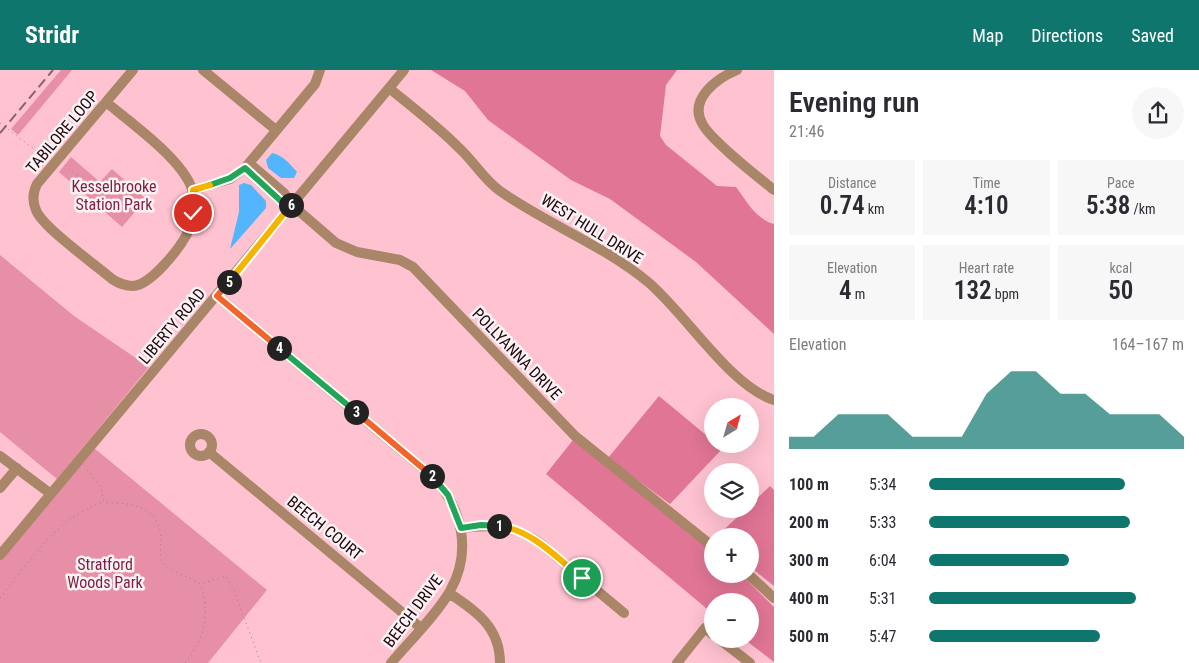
<!DOCTYPE html>
<html lang="en">
<head>
<meta charset="utf-8">
<style>
  body { margin:0; font-family:"Roboto Condensed",sans-serif; background:#f7f7f7; color:#2b2b33; height:100vh; display:flex; flex-direction:column; font-size:19px; white-space:nowrap }
  * { box-sizing:border-box; margin:0 }
  p { font-size:16px; color:#7c7c81 }
  .icon { flex:none; width:28px; height:28px; fill:none; stroke:currentColor; stroke-width:2; stroke-linecap:round; stroke-linejoin:round }
  .map { position:relative; flex:1; overflow:hidden }
  .panel { display:flex; flex-direction:column; background:#fff; width:425px }
  .panel>* { flex:none }
  .needle { width:32px; rotate:37deg }
  .fabs { position:absolute; left:704px; top:328px; display:grid; gap:10px }
  .fabs a { display:grid; place-items:center; width:55px; height:55px; border-radius:50%; background:#fff; box-shadow:0 5px 20px #0002; font-size:25px }
  .pin { position:absolute; display:grid; place-items:center; width:42px; height:42px; color:#fff; margin:-21px; border:2px solid #fff; border-radius:50%; box-shadow:0 1px 5px #0007 }
  .km { position:absolute; width:25px; height:25px; margin:-12px; border-radius:50%; background:#222; color:#fff; font-size:14px; line-height:25px; text-align:center }
  .round { display:grid; place-items:center; flex:none; width:52px; height:52px; border-radius:26px; background:#f7f7f7 }
  .head { display:flex; align-items:center; justify-content:space-between; height:85px; padding:0 15px }
  h1 { font-size:28px; font-weight:600; line-height:38px }
  .stats { display:grid; grid-template-columns:repeat(3,1fr); gap:8px; height:85px; padding:5px 15px }
  .stats div { display:grid; align-content:center; border-radius:0px; background:#f7f7f7; text-align:center }
  .stats b { font-size:25px; font-weight:600 }
  .stats small { font-size:14px; font-weight:400 }
  .stats p { font-size:14px }
  .chart { height:140px; padding:10px 15px }
  .chart p { display:flex; justify-content:space-between }
  .chart svg { width:100%; height:90px; margin-top:5px; fill:#0f766e; opacity:.7 }
  ul { padding:0 15px; list-style:none; font-size:16px }
  li { display:grid; grid-template-columns:80px 60px 1fr; align-items:center; height:38px }
  li i { height:12px; border-radius:6px; background:#0f766e }
  header { display:flex; align-items:center; gap:30px; box-sizing:border-box; height:70px; padding:0 25px; background:#0f766e; color:#fff }
  header strong { font-size:24px }
  nav { display:flex; gap:28px; margin-inline-start:auto; font-size:18px }
  main { display:flex; flex:1; min-height:0 }
  .map>svg:first-child { display:block }
</style>
</head>
<body>
<header>
<strong>Stridr</strong>
<nav><a>Map</a><a>Directions</a><a>Saved</a></nav>
</header>
<main>
<div class="map">
<svg width="774" height="593" viewBox="0 0 774 593">
  <rect width="100%" height="100%" fill="#ffc2d0"/>
  <path fill="#e78fa7" d="M61,0H72L18,65L11,59Z
    M71,87L100,112L112,99L146,129L122,157L59,102Z
    M0,185L74,246L149,297L57,409L0,362Z
    M94,378L267,520L208,593H0V489Z"/>
  <path fill="#e17595" d="M431,0H677L666,15L660,66L666,75L717,116L736,117C747,132 756,149 774,154V264L696,192L610,129L571,110L488,50L465,21Z
    M659,326L712,370V374H717L723,378L670,434L608,388Z
    M573,370L712,481V504H741L774,537V592L744,569H750V531H712V543L546,404Z
    M770,416L774,420V516L750,497V466H717L746,439H750V435Z"/>
  <path fill="#53b6fc" d="M272,83C283,85 290,94 297,102L294,108H281L268,98L266,90Z
    M244,113L251,115L266,131V138L230,179L239,142V115Z"/>
  <g fill="none" stroke-linecap="round" stroke-linejoin="round">
    <path stroke="#a67883" stroke-width="1" stroke-dasharray="1 4" stroke-linecap="butt" d="M0,53L47,89
      M65,95L92,117C107,117 119,117 133,125L132,131
      M87,400L101,417L104,432C132,434 158,434 161,468C161,475 159,485 162,491C168,502 189,506 200,514L226,506L233,518L261,593
      M0,528C32,489 55,449 103,432
      M185,593C205,568 210,545 201,515"/>
    <path stroke="#a98667" stroke-width="10" d="M203,0L276,60
      M737,0C718,8 687,29 703,55C713,72 757,106 774,120
      M389,18C412,37 437,56 458,77C473,90 483,109 500,121C547,154 603,175 648,212C686,244 730,316 774,330
      M106,32C131,53 182,89 192,119C196,132 193,151 187,164C179,179 151,215 133,216C125,216 118,213 112,209C96,195 42,157 36,140C32,131 33,122 37,114L133,0
      M249,93L284,123L292,135L336,173L357,182L400,190L413,197L575,366L712,476
      M245,98L283,133L292,135
      M193,120L230,109L245,98L315,14L320,0
      M217,226L433,407C463,439 472,482 450,521C437,544 409,572 391,593
      M190 375a11 11 0 1 1 22 0a11 11 0 1 1-22 0Z
      M209,382L421,558
      M0,386L51,424
      M0,418L17,398
      M461,458C491,454 515,455 540,473L624,543
      M0,485L404,0
      M748,504L774,528
      M449,523C476,541 500,557 500,593
      M719,569L750,593
      M677,593L705,558L712,564"/>
    <path stroke="#8b616c" stroke-width="2" stroke-dasharray="10 5" stroke-linecap="butt" d="M0,63L53,0"/>
  </g>
  <g fill="none" stroke-linecap="round" stroke-linejoin="round">
    <g stroke="#fff" stroke-width="10">
      <path id="split-1" d="M499,456C532,460 557,488 582,508"/>
    </g>
    <g stroke="#fff" stroke-width="10">
      <path id="split-2" d="M432,406L448,425L461,458L481,455L499,456"/>
    </g>
    <g stroke="#fff" stroke-width="10">
      <path id="split-3" d="M356,342L432,406"/>
    </g>
    <g stroke="#fff" stroke-width="10">
      <path id="split-4" d="M279,278L356,342"/>
    </g>
    <g stroke="#fff" stroke-width="10">
      <path id="split-5" d="M229,212L217,226L279,278"/>
    </g>
    <g stroke="#fff" stroke-width="10">
      <path id="split-6" d="M229,212L291,135"/>
    </g>
    <g stroke="#fff" stroke-width="10">
      <path id="split-7" d="M210,115L230,108L245,98L283,133L291,135"/>
    </g>
    <g stroke="#fff" stroke-width="10">
      <path id="split-8" d="M193,143V120L210,115"/>
    </g>
    <use href="#split-1" stroke="#f5b400" stroke-width="6"/>
    <use href="#split-2" stroke="#22a559" stroke-width="6"/>
    <use href="#split-3" stroke="#f0652b" stroke-width="6"/>
    <use href="#split-4" stroke="#22a559" stroke-width="6"/>
    <use href="#split-5" stroke="#f0652b" stroke-width="6"/>
    <use href="#split-6" stroke="#f5b400" stroke-width="6"/>
    <use href="#split-7" stroke="#22a559" stroke-width="6"/>
    <use href="#split-8" stroke="#f5b400" stroke-width="6"/>
  </g>
  <g text-anchor="middle" dominant-baseline="central" stroke-width="5" stroke-linejoin="round" paint-order="stroke">
    <g font-size="16" fill="#1d050d" stroke="#fcf3f5">
      <text transform="translate(62 62) rotate(-50)">TABILORE LOOP</text>
      <text transform="translate(592 159) rotate(32)">WEST HULL DRIVE</text>
      <text transform="translate(172 256) rotate(-50)">LIBERTY ROAD</text>
      <text transform="translate(517 284) rotate(46)">POLLYANNA DRIVE</text>
      <text transform="translate(325 458) rotate(39)">BEECH COURT</text>
      <text transform="translate(413 541) rotate(-53)">BEECH DRIVE</text>
    </g>
    <g font-size="16" fill="#7f1e42" stroke="#fcf3f5">
      <text x="114" y="116">Kesselbrooke<tspan x="114" dy="18">Station Park</tspan></text>
      <text x="105" y="494">Stratford<tspan x="105" dy="18">Woods Park</tspan></text>
    </g>
  </g>
</svg>
<div class="fabs">
<a><svg class="needle" viewBox="-14 -14 28 28"><path d="M0-13l5 13h-10z" fill="#e53935"/><path d="M0 13l5-13h-10z" fill="#7c7c81"/></svg></a>
<a><svg class="icon" aria-label="layers" viewBox="0 0 24 24"><path d="M12 4l9 5-9 5-9-5zM3 14l9 5 9-5"/></svg></a>
<a>+</a>
<a>−</a>
</div>
<div class="pin" style="left:582px;top:508px;background:#1e9e55"><svg class="icon" aria-label="arrive" viewBox="0 0 24 24"><path d="M6 21V4h12l-3 4 3 4H6"/></svg></div>
<div class="pin" style="left:193px;top:143px;background:#d93025"><svg class="icon" aria-label="check" viewBox="0 0 24 24"><path d="M5 12l5 5 9-10"/></svg></div>
<b class="km" style="left:499px;top:456px">1</b>
<b class="km" style="left:432px;top:406px">2</b>
<b class="km" style="left:356px;top:342px">3</b>
<b class="km" style="left:279px;top:278px">4</b>
<b class="km" style="left:229px;top:212px">5</b>
<b class="km" style="left:291px;top:135px">6</b>
</div>
<section class="panel">
<div class="head"><div><h1>Evening run</h1><p>21:46</p></div><a class="round"><svg class="icon" aria-label="share" viewBox="0 0 24 24"><path d="M12 15V3M7 8l5-5 5 5M5 13v7h14v-7"/></svg></a></div>
<div class="stats">
<div><p>Distance</p><b>0.74<small> km</small></b></div>
<div><p>Time</p><b>4:10</b></div>
<div><p>Pace</p><b>5:38<small> /km</small></b></div>
</div>
<div class="stats">
<div><p>Elevation</p><b>4<small> m</small></b></div>
<div><p>Heart rate</p><b>132<small> bpm</small></b></div>
<div><p>kcal</p><b>50</b></div>
</div>
<div class="chart"><p><span>Elevation</span>164–167 m</p>
<svg viewBox="0 0 160 44" preserveAspectRatio="none"><path d="M0 44V38L10 38L20 27L30 27L40 27L50 38L60 38L70 38L80 17L90 6L100 6L110 17L120 17L130 27L140 27L150 27L160 38V44z"/></svg>
</div>
<ul>
<li><b>100 m</b>5:34<i style="width:77%"></i></li>
<li><b>200 m</b>5:33<i style="width:79%"></i></li>
<li><b>300 m</b>6:04<i style="width:55%"></i></li>
<li><b>400 m</b>5:31<i style="width:81%"></i></li>
<li><b>500 m</b>5:47<i style="width:67%"></i></li>
</ul>
</section>
</main>
</body>
</html>
